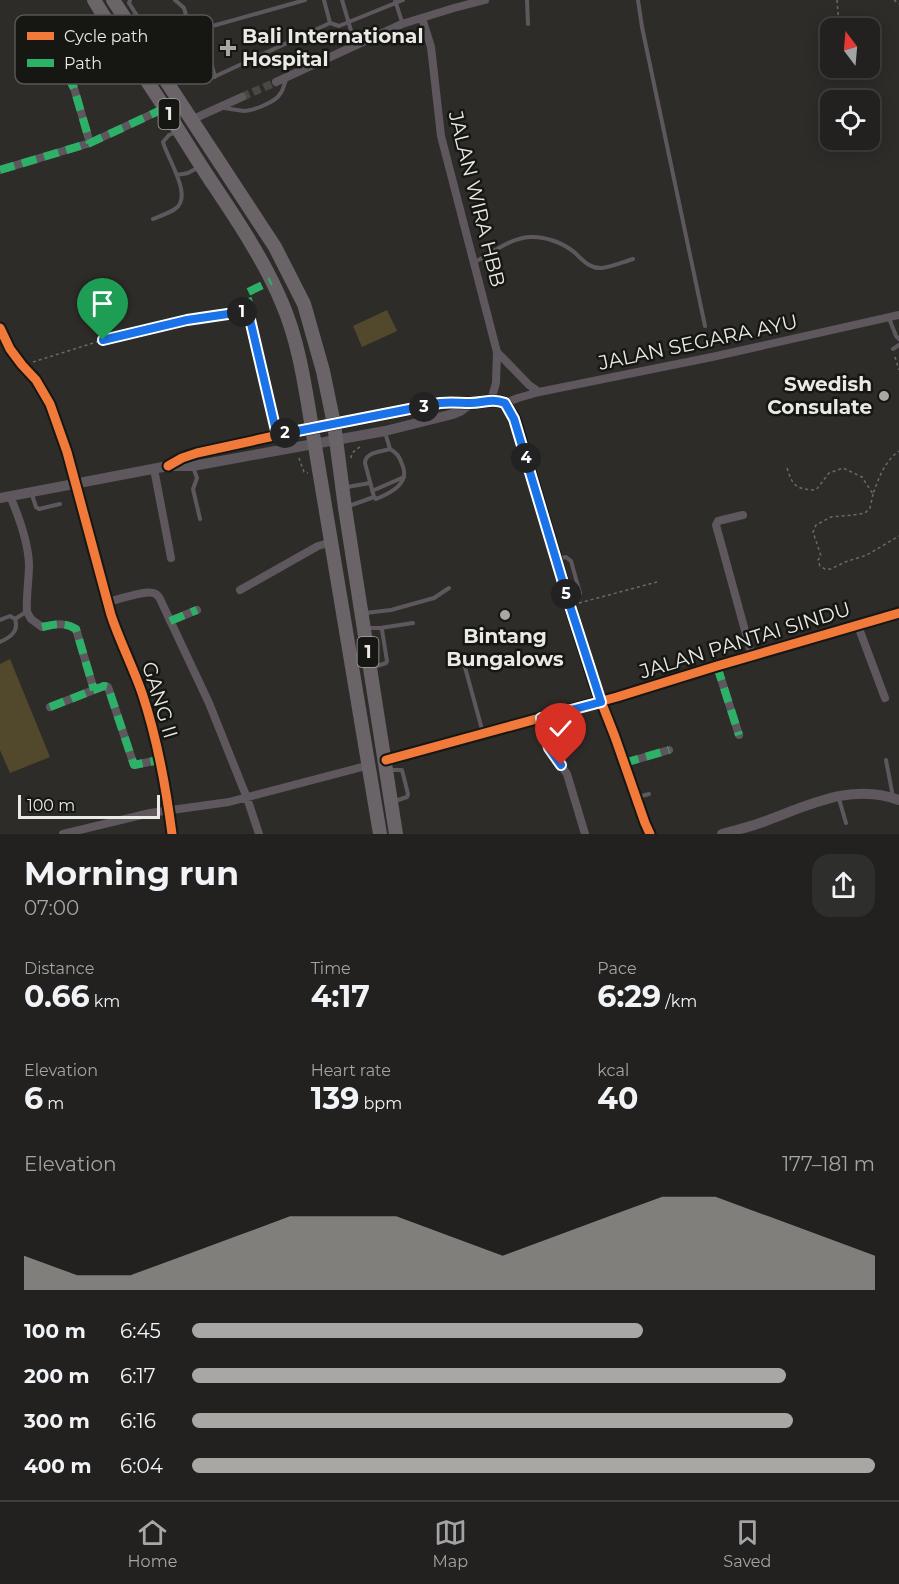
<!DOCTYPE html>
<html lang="en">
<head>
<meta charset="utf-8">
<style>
  body { margin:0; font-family:Montserrat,sans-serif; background:#2e2e2c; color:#f1f3f6; height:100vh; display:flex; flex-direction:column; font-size:22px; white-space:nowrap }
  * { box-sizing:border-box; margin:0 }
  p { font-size:20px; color:#a2a3a4 }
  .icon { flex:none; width:33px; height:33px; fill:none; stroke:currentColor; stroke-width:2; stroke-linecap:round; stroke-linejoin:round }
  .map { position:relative; height:834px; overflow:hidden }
  .drawer { display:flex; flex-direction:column; background:#22211f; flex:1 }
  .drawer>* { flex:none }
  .needle { width:39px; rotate:344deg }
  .buttons { position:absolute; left:820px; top:18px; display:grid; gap:12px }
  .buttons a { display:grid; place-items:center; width:60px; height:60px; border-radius:12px; background:#22211f; box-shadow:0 3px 15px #0003,0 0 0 2px #3f3e3d; font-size:30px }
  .scale { position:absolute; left:18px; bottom:15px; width:142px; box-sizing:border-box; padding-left:6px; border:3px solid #eae9e6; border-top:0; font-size:16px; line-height:21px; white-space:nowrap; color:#eae9e6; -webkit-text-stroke:4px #161613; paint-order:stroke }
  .pin { position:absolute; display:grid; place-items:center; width:51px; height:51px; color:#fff; margin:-62px -26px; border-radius:50% 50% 50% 0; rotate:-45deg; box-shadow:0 0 6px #0007 }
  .pin .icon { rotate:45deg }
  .km { position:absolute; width:30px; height:30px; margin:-15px; border-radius:50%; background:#222; color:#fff; font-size:16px; line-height:30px; text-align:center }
  .round { display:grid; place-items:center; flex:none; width:63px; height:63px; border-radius:18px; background:#2e2e2c }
  .overview { display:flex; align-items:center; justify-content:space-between; height:102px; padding:0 24px }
  h1 { font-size:33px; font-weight:700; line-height:45px }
  .figures { display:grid; grid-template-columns:repeat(3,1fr); gap:9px; height:102px; padding:6px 24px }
  .figures div { display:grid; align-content:center }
  .figures b { font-size:30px; font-weight:700 }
  .figures small { font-size:16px; font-weight:400 }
  .figures p { font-size:16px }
  .chart { height:168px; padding:12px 24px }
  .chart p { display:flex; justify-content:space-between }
  .chart svg { width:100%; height:108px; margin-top:6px; fill:#a8a7a4; opacity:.7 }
  ul { padding:0 24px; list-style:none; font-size:20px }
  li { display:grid; grid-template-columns:96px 72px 1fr; align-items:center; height:45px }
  li i { height:15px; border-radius:8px; background:#a8a7a4 }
  .tabs { display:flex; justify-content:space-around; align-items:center; height:84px; border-top:2px solid #3f3e3d; background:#22211f; font-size:16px; color:#a2a3a4 }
  .tabs a { display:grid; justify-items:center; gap:3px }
  .tabs .current { color:#a8a7a4 }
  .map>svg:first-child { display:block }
</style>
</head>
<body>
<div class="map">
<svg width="899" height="834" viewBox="0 0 899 834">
  <rect width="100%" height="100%" fill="#2e2c29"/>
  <path fill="#52492c" d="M387,310L397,331L362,347L353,326Z
    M10,659L50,757L10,773L0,750V664Z"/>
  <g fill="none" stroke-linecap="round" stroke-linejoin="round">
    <path stroke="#4a4845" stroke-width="8" stroke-dasharray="8 4" stroke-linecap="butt" d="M242,97L276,82"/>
    <path stroke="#6d696b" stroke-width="1.5" stroke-dasharray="3 3" stroke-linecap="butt" d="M837,0L839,25
      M894,0L899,4
      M895,357L899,370
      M33,362L103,340L187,320L238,313
      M299,458L304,472L308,473
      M351,458L352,453L361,446
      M787,468C793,487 796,489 816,490L829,473L843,468L862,477L873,494C879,477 885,461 899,451
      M873,494L870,508L865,513L853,515L831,517L816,525L813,532L821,556L818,560L820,566L825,569H831L845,562L867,555L899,536
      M579,603L657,582"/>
    <path stroke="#5e585e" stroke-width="4" d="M130,0L129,3L168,65L209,54
      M175,0L184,8L191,32L305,0
      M324,0L330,23
      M342,0L355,44
      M395,0L402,22
      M527,0L528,24
      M638,0L642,27L705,326
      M202,29L215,77
      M203,82L330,23L339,26L403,0
      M224,108C230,109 237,110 244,111C252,111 276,102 280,94C283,91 284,84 286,80
      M177,175L188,173L199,167
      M153,219C160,216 169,213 175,209C194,197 167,158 163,142L169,135L177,132
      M475,262C492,253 510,238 530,237C545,236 563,243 574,252C582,259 589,269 602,268C612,267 623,262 633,259
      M889,318L896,336L899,339
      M893,349L899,345
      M193,467L197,478L193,489L200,519
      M347,487L370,483
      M372,491L404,477
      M31,492L36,507L39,509L60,504
      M374,497L365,463C365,452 381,452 390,449
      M349,506L374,497L376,499C391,493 411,483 402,464C399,456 397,453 390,449L385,432
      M556,559L566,557L571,561L580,593
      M365,613L391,610L434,598L449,588
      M0,620L10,616L15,619L26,612
      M367,628H380L382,630L387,661L386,663L374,667
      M380,628L413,623
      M0,642C11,637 19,631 15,619
      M463,660L483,733
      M886,760L893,797
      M390,770H402L408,794L407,797L395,801
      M638,797L649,794
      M839,799L846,823"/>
    <path stroke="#5e585e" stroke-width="8" d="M422,18L431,47L441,136L497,352L496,383L491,400
      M67,75L74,88L90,143
      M276,82L402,24L454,8L485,0
      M191,120L242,97
      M0,170L90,143L165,108
      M248,311L277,435
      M0,328L10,349L22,365L36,380L50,404L67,452L111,615C120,642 133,667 142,693C157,738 166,787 172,834
      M497,352L529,385L539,392
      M505,403L518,398L539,392L712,357L899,315
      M154,469L171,558
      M10,496C19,517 28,541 29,564C29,580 26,596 27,612L31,619L42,627C56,624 64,622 76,629L94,690
      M743,515L718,521L716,525L752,656
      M240,590L318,546L332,542
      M107,602C117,600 145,590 153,593C158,594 158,596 160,599L209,703L247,798L259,834
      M170,621L197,610
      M858,626L885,698
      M717,666L739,735
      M50,707L104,686L108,687L134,765L159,760
      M541,718L549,748L567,774L585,834
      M386,760L617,697L717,666L899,613
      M624,763L669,750
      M63,834L150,813L229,802L370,765"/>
    <path stroke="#5e585e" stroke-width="10" d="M168,466L182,458L197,453L288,433L440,403C451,402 460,403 470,403C483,403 492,398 505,403L515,419L570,606L595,686L615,737L645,823L650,834
      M0,498L168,466H193L385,431L453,414L460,411L471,403
      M722,834C736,830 750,827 763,822C807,806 852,782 899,800"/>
    <path stroke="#6a6368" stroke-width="14" d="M94,0C116,37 141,71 164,107C180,132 195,157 211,181C237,220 264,260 282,303C299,342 305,387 312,428L380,834
      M113,0L275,247L304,304L323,371L334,424L345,508L396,834"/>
    <path stroke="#2db169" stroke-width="8" stroke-dasharray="15 8" stroke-linecap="butt" d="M67,75L74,88L90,143
      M0,170L90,143L165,108
      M248,311L251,309L246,293L271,281
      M170,621L197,610
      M42,627C56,624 64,622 76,629L94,690
      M717,666L739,735
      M50,707L104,686L108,687L134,765L159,760
      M624,763L669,750"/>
    <g stroke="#161613" stroke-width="13">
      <path id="cycleway" d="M0,328L10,349L22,365L36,380L50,404L67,452L111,615C120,642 133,667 142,693C157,738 166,787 172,834
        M168,466L182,458L197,453L288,433L440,403C451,402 460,403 470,403C483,403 492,398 505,403L515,419L570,606L595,686L615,737L645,823L650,834
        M386,760L617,697L717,666L899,613"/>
    </g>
    <use href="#cycleway" stroke="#f17a3a" stroke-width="9"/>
  </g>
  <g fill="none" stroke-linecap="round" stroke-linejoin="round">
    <g stroke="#fff" stroke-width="12">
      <path id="route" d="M103,340L187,320L248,311L277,435L440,403C451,402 460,403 470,403C484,403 491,398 505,403L514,419L570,606L601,702L541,718L549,748L561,765"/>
    </g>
    <use href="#route" stroke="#1a73e8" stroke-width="8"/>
  </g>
  <g fill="#a8a7a4" stroke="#161613" stroke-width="2">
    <path d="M225 39h6v6h6v6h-6v6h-6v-6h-6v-6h6z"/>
    <circle cx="884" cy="396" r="6"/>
    <circle cx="505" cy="615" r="6"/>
  </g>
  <g text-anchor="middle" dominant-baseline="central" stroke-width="5" stroke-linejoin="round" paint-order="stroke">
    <g fill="#161613" stroke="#aaaaa7" stroke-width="1.5">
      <rect x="158.5" y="99" width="21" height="30" rx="4.5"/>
      <rect x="357.5" y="637" width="21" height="30" rx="4.5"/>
    </g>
    <g font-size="18" font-weight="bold" fill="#eae9e6">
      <text x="169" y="114">1</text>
      <text x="368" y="652">1</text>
    </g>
    <g font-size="20" font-weight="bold" fill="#eae9e6" stroke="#161613" text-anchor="start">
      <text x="242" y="36">Bali International<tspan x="242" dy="23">Hospital</tspan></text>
      <text x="872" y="384" text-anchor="end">Swedish<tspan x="872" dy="23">Consulate</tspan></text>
      <text x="505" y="636" text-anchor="middle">Bintang<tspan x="505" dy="23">Bungalows</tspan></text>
    </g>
    <g font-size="20" fill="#eae9e6" stroke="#161613">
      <text transform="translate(477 199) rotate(76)">JALAN WIRA HBB</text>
      <text transform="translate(698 342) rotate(-12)">JALAN SEGARA AYU</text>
      <text transform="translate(745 640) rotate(-17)">JALAN PANTAI SINDU</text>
      <text transform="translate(160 700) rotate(73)">GANG II</text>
    </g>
  </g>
  <rect x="15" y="15" width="198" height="69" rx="9" fill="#161613" stroke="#565552" stroke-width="1.5"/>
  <rect x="27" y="32" width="27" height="8" fill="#f17a3a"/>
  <rect x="27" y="59" width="27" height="8" fill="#2db169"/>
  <g font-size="16" fill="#eae9e6">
    <text x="64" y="42">Cycle path</text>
    <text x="64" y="69">Path</text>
  </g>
</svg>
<div class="buttons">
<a><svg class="needle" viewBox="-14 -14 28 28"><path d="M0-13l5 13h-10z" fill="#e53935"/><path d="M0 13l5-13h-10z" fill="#a2a3a4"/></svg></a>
<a><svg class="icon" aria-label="locate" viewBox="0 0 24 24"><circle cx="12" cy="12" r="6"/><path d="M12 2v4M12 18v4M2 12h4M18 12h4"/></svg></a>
</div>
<div class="scale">100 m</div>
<div class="pin" style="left:103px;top:340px;background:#1e9e55"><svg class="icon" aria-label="arrive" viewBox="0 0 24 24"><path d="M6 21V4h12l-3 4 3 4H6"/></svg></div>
<div class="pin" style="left:561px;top:765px;background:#d93025"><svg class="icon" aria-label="check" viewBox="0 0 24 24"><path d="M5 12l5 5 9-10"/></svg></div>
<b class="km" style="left:242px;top:312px">1</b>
<b class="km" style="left:285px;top:433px">2</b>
<b class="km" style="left:424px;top:407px">3</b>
<b class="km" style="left:526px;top:458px">4</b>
<b class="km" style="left:566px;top:594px">5</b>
</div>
<section class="drawer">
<div class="overview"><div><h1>Morning run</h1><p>07:00</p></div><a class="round"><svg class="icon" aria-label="share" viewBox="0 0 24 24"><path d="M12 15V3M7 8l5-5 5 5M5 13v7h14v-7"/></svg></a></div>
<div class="figures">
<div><p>Distance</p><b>0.66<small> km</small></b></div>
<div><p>Time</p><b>4:17</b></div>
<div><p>Pace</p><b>6:29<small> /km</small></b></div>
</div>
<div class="figures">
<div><p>Elevation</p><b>6<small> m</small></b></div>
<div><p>Heart rate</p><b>139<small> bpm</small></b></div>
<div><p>kcal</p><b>40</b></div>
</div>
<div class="chart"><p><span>Elevation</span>177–181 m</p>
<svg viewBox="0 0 160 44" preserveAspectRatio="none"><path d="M0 44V30L10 38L20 38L30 30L40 22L50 14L60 14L70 14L80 22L90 30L100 22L110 14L120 6L130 6L140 14L150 22L160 30V44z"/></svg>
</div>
<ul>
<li><b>100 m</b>6:45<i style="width:66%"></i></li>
<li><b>200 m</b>6:17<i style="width:87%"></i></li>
<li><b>300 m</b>6:16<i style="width:88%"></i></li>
<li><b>400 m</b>6:04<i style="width:100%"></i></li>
</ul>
</section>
<nav class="tabs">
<a class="current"><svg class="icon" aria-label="home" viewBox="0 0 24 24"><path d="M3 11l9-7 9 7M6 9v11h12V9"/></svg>Home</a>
<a><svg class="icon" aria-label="map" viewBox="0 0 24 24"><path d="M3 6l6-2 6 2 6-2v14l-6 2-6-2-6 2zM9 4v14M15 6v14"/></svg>Map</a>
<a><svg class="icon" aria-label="saved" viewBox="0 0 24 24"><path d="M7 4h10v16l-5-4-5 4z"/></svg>Saved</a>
</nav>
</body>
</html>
